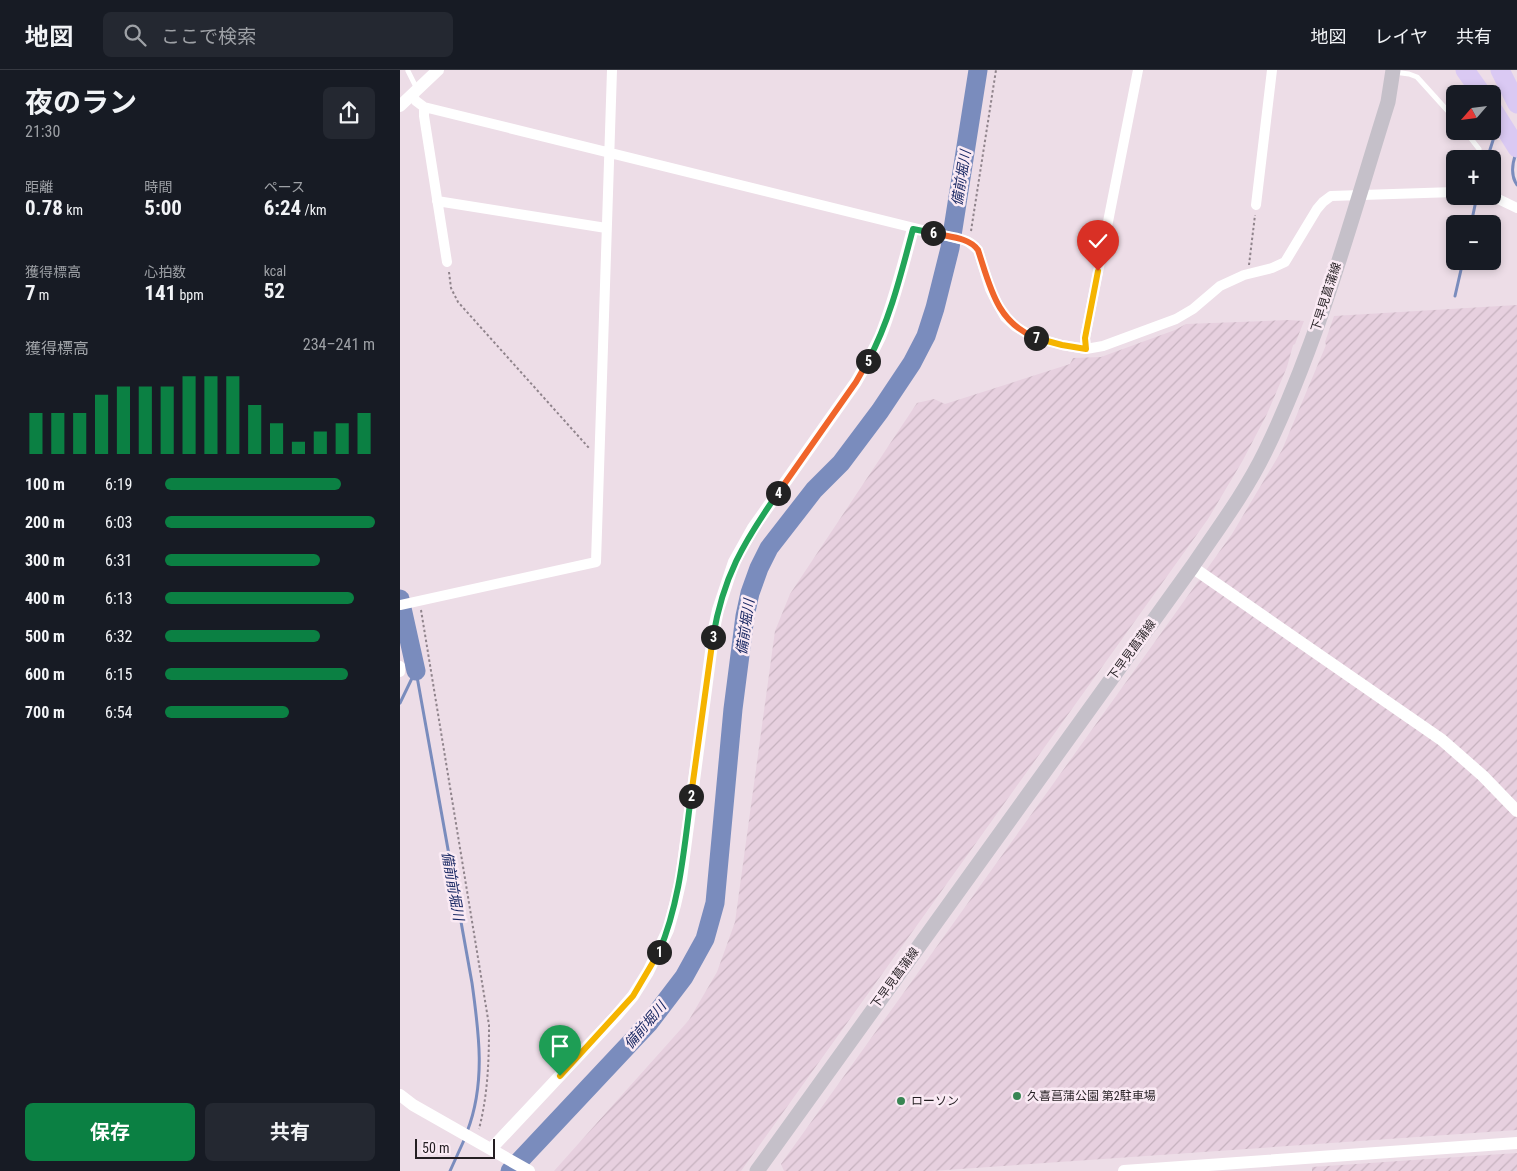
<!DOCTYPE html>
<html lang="ja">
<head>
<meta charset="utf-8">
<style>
  body { margin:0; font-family:"Roboto Condensed","Noto Sans JP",sans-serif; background:#242831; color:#f1f3f6; height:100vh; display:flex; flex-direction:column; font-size:19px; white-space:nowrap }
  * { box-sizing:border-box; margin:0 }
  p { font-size:16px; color:#9ea1a6 }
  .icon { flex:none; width:28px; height:28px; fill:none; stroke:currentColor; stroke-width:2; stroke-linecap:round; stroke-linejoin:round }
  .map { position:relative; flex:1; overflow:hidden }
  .panel { display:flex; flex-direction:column; background:#171b24; width:400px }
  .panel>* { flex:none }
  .needle { width:32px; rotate:242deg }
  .tools { position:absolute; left:1046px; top:15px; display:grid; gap:10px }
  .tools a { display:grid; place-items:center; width:55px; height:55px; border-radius:8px; background:#171b24; box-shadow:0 2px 8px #0003; font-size:25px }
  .scale { position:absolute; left:15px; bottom:12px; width:80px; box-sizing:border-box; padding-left:5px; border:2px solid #241e22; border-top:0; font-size:14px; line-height:18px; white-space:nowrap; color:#241e22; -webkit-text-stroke:4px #faeaf4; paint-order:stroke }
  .pin { position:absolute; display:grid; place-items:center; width:42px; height:42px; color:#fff; margin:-51px -21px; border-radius:50% 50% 50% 0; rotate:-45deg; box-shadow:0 0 5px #0007 }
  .pin .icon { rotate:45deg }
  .km { position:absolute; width:25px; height:25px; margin:-12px; border-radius:50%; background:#222; color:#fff; font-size:14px; line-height:25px; text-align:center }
  .round { display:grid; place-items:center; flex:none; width:52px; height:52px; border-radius:8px; background:#242831 }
  .overview { display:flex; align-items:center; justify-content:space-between; height:85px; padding:0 25px }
  h1 { font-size:28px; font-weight:700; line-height:38px }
  .metrics { display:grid; grid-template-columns:repeat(3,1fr); gap:8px; height:85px; padding:5px 25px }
  .metrics div { display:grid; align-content:center }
  .metrics b { font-size:21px; font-weight:700 }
  .metrics small { font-size:14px; font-weight:400 }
  .metrics p { font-size:14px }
  .chart { height:140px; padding:10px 25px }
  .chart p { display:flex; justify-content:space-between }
  .chart svg { width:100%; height:90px; margin-top:5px; stroke:#0b8043; stroke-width:6 }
  .action { display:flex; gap:10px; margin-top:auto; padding:10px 25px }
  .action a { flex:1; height:58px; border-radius:8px; background:#0b8043; color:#fff; font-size:20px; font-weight:700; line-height:58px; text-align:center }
  .action a+a { background:#242831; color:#f1f3f6 }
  ul { padding:0 25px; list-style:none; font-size:16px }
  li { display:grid; grid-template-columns:80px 60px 1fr; align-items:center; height:38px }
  li i { height:12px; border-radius:6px; background:#0b8043 }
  header { display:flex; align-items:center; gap:30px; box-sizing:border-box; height:70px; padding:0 25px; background:#171b24; border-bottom:1px solid #363941 }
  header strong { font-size:24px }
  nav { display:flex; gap:28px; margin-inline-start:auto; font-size:18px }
  .search { width:350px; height:45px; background:#242831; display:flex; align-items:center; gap:12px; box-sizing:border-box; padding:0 18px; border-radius:8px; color:#9ea1a6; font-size:19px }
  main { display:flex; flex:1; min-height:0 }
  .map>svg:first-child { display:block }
</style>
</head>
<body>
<header>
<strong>地図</strong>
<div class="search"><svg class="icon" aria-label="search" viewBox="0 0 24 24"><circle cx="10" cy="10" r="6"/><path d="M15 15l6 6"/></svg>ここで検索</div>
<nav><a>地図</a><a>レイヤ</a><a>共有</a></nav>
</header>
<main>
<section class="panel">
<div class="overview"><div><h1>夜のラン</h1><p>21:30</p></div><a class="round"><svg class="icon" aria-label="share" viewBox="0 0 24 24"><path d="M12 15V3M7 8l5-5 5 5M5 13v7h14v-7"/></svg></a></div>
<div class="metrics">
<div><p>距離</p><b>0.78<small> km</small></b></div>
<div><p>時間</p><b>5:00</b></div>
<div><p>ペース</p><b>6:24<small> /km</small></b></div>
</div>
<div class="metrics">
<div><p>獲得標高</p><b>7<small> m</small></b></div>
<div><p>心拍数</p><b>141<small> bpm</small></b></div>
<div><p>kcal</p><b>52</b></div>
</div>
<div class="chart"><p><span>獲得標高</span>234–241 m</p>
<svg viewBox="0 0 160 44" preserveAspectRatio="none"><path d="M5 44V24M15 44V24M25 44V24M35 44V15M45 44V11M55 44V11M65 44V11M75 44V6M85 44V6M95 44V6M105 44V20M115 44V29M125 44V38M135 44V33M145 44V29M155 44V24"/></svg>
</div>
<ul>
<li><b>100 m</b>6:19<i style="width:84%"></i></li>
<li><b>200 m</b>6:03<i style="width:100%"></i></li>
<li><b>300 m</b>6:31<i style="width:74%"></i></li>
<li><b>400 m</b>6:13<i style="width:90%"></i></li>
<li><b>500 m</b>6:32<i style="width:74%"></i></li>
<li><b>600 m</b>6:15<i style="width:87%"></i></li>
<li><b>700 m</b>6:54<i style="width:59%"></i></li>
</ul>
<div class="action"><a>保存</a><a>共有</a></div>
</section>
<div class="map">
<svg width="1117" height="1101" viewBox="0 0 1117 1101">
  <defs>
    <pattern id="industrial-furrows" width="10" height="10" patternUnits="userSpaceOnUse" patternTransform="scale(1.25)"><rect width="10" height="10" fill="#e7d0df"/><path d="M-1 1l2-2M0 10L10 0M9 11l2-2" fill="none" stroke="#c6b2bf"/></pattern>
  </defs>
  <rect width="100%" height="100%" fill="#eddde7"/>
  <path fill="url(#industrial-furrows)" d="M1117,235V1060L531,1101H384L381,1094L832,464L882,380L926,275L925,272L934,246Z
    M888,250L904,251L895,274L893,275L887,297L867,344L843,390L808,449L341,1101H154L289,950L317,902L335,852L375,561L390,524L517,333L534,329L545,334L670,294L673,288L701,287L775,260L786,254Z
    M1117,1083V1101H912V1097Z"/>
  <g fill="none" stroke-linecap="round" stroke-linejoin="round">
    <path stroke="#7a8cbd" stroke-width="3" d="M1116,83C1112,94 1110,105 1117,115
      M1087,89L1096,61
      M1071,154L1077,126
      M1055,226L1063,191
      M16,601L72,913C79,963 86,1013 67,1062
      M0,633L15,602
      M50,1101L65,1068"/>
    <path stroke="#7a8cbd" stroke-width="19" d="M0,529L16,601
      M110,1101L249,953L284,907L305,869L315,833L333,639L345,546L350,523L359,498L369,478L414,420L441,393L480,341L512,293L526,266L535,238L550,178L578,0"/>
    <path stroke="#90848c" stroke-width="2" stroke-dasharray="2.5 2.5" stroke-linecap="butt" d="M571,161L596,0
      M849,195L855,145
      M49,202L51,218L58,232L189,378
      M21,540L89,955C89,990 88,1024 79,1059"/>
    <path stroke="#fff" stroke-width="5" d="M8,1L17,19
      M994,2L1009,4L1017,7L1055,49
      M1065,61L1079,79"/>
    <path stroke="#fff" stroke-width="10" d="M12,25L16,31L24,37L567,171L578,180L590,219L597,233L605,247L616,257L634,267L662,275L686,279L703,276L776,249L793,239L820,216L844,205L872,198L885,192L917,139L923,132L931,126L1055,122
      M24,37V46L47,192
      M1092,126L1117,138
      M37,131L206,158
      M856,135L872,0
      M686,279L685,268L738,0
      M0,535L196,492L212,0
      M0,596V602"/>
    <path stroke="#fff" stroke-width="12" d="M0,36L38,0
      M792,497L1042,670L1083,706L1117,741
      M0,1025L13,1035L129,1101
      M91,1079L216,946L233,926L248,902L268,860L275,835L281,809L314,559L318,540L334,492L353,458L456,312C465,297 473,282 480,267C494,233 503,195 513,159
      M724,1101L1117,1073"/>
    <path stroke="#c5c0c9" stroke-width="15" d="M357,1101L792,497C817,460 845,423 865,382C919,271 951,150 988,32L993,0"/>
    <path stroke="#dac9f3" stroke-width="19" d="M1065,0L1082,24
      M1100,0L1117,34
      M1092,38L1117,78"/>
  </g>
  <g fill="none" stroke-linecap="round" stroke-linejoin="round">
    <g stroke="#fff" stroke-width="10">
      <path id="split-1" d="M160,1006L233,926L259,882"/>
    </g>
    <g stroke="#fff" stroke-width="10">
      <path id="split-2" d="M259,882C280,832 284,779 291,726"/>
    </g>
    <g stroke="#fff" stroke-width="10">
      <path id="split-3" d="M291,726L313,567"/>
    </g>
    <g stroke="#fff" stroke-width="10">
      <path id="split-4" d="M313,567C323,507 343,473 378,423"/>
    </g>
    <g stroke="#fff" stroke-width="10">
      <path id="split-5" d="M378,423L456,312L468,291"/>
    </g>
    <g stroke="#fff" stroke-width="10">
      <path id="split-6" d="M468,291C490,250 501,204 513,159L533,163"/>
    </g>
    <g stroke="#fff" stroke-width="10">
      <path id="split-7" d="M533,163C548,167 569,167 578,180C590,216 596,252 636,268"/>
    </g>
    <g stroke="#fff" stroke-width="10">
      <path id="split-8" d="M636,268L662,275L686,279L685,268L698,201"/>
    </g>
    <use href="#split-1" stroke="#f5b400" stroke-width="6"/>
    <use href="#split-2" stroke="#22a559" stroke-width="6"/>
    <use href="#split-3" stroke="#f5b400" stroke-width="6"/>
    <use href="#split-4" stroke="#22a559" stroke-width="6"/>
    <use href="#split-5" stroke="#f0652b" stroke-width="6"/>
    <use href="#split-6" stroke="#22a559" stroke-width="6"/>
    <use href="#split-7" stroke="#f0652b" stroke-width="6"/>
    <use href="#split-8" stroke="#f5b400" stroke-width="6"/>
  </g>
  <g fill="#388553" stroke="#faeaf4" stroke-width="2">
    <circle cx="617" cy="1026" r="5"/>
    <circle cx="501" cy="1031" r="5"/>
  </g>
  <g text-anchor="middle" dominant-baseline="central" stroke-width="5" stroke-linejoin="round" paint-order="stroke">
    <g font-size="12" fill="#241e22" stroke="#faeaf4">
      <text transform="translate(926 227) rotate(-72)">下早見菖蒲線</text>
      <text transform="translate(732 580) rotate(-54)">下早見菖蒲線</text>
      <text transform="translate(495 908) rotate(-54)">下早見菖蒲線</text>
    </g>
    <g font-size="12" fill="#241e22" stroke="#faeaf4" text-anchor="start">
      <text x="627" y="1026">久喜菖蒲公園 第2駐車場</text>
      <text x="511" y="1031">ローソン</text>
    </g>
    <g font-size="14" font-style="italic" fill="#192863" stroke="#faeaf4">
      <text transform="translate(561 108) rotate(-81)">備前堀川</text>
      <text transform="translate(345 557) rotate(-82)">備前堀川</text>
      <text transform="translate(53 816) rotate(80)">備前前堀川</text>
      <text transform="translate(245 955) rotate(-50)">備前堀川</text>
    </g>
  </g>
</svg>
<div class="tools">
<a><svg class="needle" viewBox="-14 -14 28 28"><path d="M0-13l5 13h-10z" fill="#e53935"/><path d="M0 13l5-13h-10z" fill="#9ea1a6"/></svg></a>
<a>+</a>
<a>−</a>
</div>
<div class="scale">50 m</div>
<div class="pin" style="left:160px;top:1006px;background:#1e9e55"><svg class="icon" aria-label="arrive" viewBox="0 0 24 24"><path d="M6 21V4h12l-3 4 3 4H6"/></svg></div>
<div class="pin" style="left:698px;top:201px;background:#d93025"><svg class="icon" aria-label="check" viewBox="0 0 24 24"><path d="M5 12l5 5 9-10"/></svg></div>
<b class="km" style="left:259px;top:882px">1</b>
<b class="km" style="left:291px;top:726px">2</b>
<b class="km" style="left:313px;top:567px">3</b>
<b class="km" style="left:378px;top:423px">4</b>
<b class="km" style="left:468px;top:291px">5</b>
<b class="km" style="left:533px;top:163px">6</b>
<b class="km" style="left:636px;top:268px">7</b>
</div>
</main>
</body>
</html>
